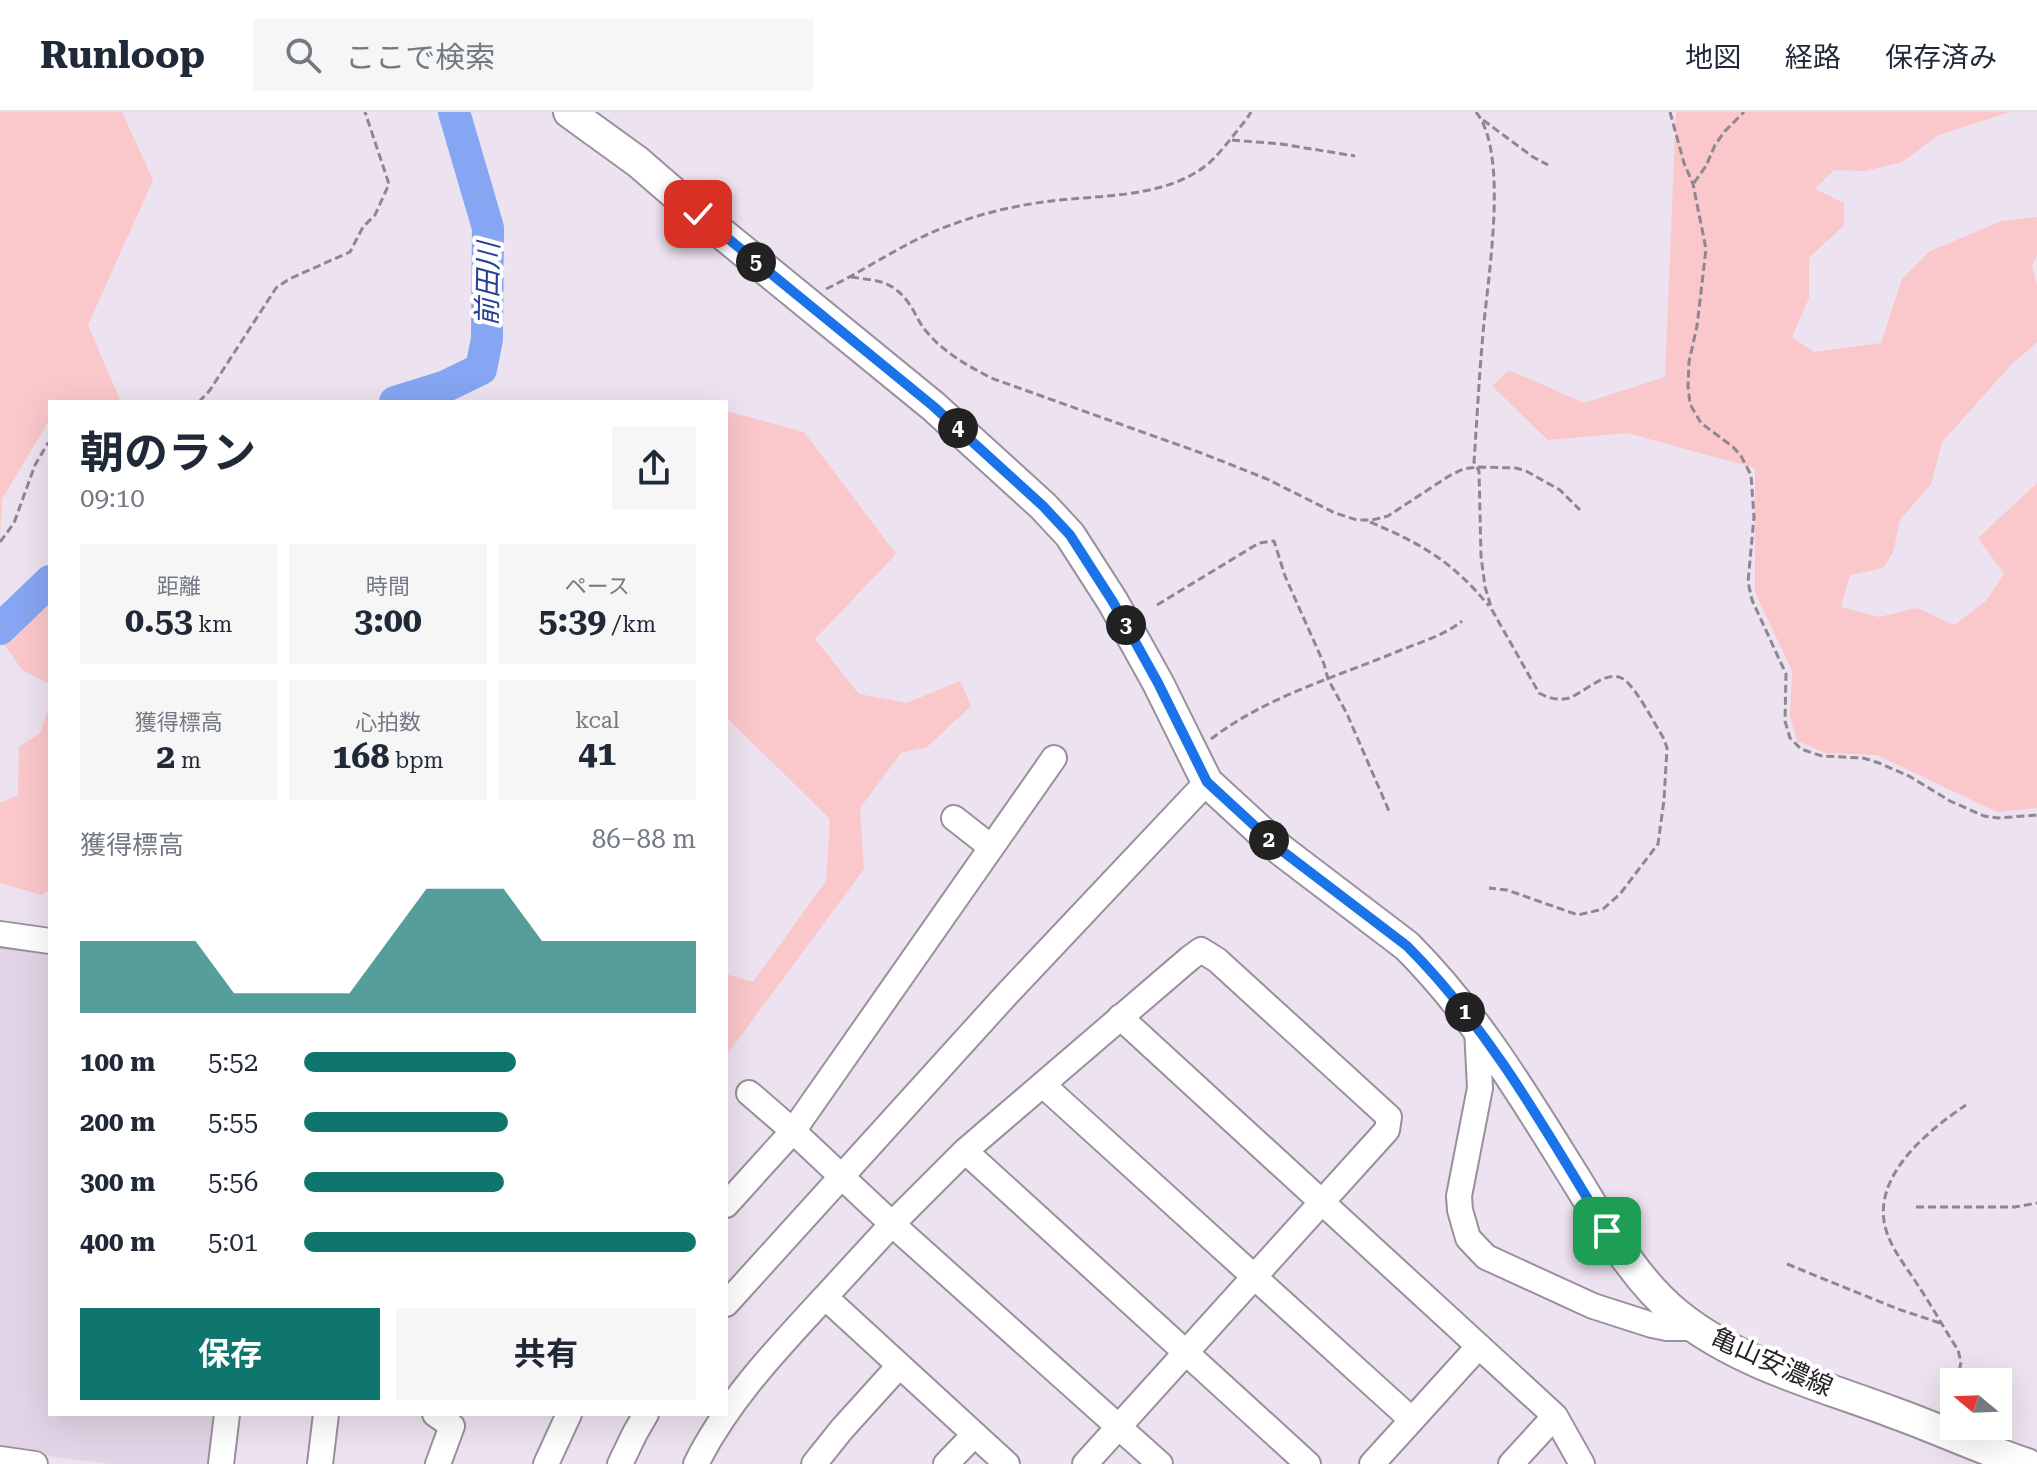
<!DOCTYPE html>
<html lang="ja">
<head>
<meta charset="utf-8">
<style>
  body { margin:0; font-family:"Roboto Serif","Noto Sans JP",serif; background:#f6f6f7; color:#1f2937; height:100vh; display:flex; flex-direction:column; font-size:30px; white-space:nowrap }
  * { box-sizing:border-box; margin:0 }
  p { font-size:26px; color:#747a83 }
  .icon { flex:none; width:44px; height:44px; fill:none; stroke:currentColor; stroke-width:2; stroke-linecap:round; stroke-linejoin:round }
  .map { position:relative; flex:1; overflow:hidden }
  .drawer { position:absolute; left:48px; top:288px; width:680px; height:1016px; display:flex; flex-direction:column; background:#fff; border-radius:0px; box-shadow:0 8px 32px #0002 }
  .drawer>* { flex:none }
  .needle { width:52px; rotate:289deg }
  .buttons { position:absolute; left:1940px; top:1256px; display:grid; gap:16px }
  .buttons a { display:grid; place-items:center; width:72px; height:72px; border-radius:0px; background:#fff; box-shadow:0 8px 32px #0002; font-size:40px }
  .pin { position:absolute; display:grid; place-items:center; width:68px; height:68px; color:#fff; margin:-34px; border-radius:16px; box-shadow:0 4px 12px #0006 }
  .km { position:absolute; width:40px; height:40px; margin:-20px; border-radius:50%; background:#222; color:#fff; font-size:22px; line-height:40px; text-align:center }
  .round { display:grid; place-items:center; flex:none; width:84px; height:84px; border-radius:0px; background:#f6f6f7 }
  .headline { display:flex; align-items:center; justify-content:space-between; height:136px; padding:0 32px }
  h1 { font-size:44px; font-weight:700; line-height:60px }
  .metrics { display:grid; grid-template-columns:repeat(3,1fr); gap:12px; height:136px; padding:8px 32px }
  .metrics div { display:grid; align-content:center; border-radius:0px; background:#f6f6f7; text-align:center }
  .metrics b { font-size:34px; font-weight:700 }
  .metrics small { font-size:22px; font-weight:400 }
  .metrics p { font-size:22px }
  .chart { height:224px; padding:16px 32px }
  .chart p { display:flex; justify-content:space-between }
  .chart svg { width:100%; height:144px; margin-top:8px; fill:#0f766e; opacity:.7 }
  .primary-button { display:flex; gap:16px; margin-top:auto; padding:16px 32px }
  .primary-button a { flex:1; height:92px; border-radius:0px; background:#0f766e; color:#fff; font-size:32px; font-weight:700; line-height:92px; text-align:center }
  .primary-button a+a { background:#f6f6f7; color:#1f2937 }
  ul { padding:0 32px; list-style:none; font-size:26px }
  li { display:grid; grid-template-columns:128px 96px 1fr; align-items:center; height:60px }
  li i { height:20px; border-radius:10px; background:#0f766e }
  header { display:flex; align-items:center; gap:48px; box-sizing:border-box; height:112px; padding:0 40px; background:#fff; border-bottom:2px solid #e0e1e3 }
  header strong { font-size:38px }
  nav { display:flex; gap:44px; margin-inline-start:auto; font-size:28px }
  .search { width:560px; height:72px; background:#f6f6f7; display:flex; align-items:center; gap:20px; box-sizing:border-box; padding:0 28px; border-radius:0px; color:#747a83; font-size:30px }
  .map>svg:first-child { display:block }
</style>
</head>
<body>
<header>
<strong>Runloop</strong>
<div class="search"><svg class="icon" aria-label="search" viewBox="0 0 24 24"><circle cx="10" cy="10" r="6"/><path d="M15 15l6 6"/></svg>ここで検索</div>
<nav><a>地図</a><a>経路</a><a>保存済み</a></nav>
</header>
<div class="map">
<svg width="2037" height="1352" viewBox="0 0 2037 1352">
  <rect width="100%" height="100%" fill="#ede2ef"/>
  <path fill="#e3d3e6" d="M0,832L50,838V1302H213L207,1352H112L0,1338Z"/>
  <path fill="#fac7ca" d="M0,0H122L153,68L88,213L121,290H50V307L2,387L0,426Z
    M1676,0H2010L1939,23L1902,50L1865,59L1834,58L1815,77L1844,91V113L1809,146V186L1792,225L1814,240L1881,231L1902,167L1930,139L2002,109L2037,105V143L2032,154L2037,173V230L2011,253L1942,330L1931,372L1900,408L1893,440L1883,456L1850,463L1841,495L1879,505L1917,496L1954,513L1986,489L2004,462L1978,426L2037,371V696L1997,700L1877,643L1826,641L1797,629L1790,604L1792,559L1755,480V356L1627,321L1548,328L1492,274L1509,258L1584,291L1665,265Z
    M726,299L804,320L896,442L815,527L859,582L907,591L960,569L971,594L927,635L901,641L860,696L864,757L726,944V862L753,870L826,769L830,707L726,605V467L728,465L726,463Z
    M50,479V572L22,558L0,526Z
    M50,592V778L42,783L0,771V691L18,683L19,635L40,621Z"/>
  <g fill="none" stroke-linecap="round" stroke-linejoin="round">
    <path stroke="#86a5f2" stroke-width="32" d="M395,290L446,274L481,257L487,227L488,116L454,0
      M0,517L50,469"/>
    <g stroke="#9a909d" stroke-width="28">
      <path id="minor" d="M954,706L991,735
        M0,822L50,829
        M1120,905L1555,1304L1582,1352
        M1477,916L1480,976L1459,1084L1460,1098L1468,1126L1486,1145L1593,1194L1652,1213L1667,1216H1699
        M1043,973L1412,1308
        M749,981L793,1019L1054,646
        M965,1039L1308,1352
        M726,1093L793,1019L892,1112L1160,1352
        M825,1185L892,1112L965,1039L1190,846L1201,838L1217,848L1389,1005L1387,1018L1085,1352
        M726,1192L1007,882L1207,670
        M435,1302L452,1314L438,1352
        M0,1347L35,1352
        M221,1352L227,1302
        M320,1352L326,1302
        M546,1352L569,1302
        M620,1352L635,1321L646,1302
        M696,1352C728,1288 777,1237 825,1185L1007,1352
        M814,1352L842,1317L899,1254
        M946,1352L974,1323
        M1372,1352L1479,1234
        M1511,1352L1555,1304"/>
    </g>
    <g stroke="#9a909d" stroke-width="34">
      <path id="major" d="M569,0L638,50L698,102L933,294L1043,394L1070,423L1113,490L1158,571L1207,670L1281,738L1407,834C1473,900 1521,979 1570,1058C1601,1107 1632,1166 1678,1203C1739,1252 1820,1273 1892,1300C1937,1316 1981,1337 2027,1352"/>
    </g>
    <path stroke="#8e8790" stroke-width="3" stroke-dasharray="8 4" stroke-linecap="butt" d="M1476,0C1510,42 1487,169 1483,222C1479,265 1477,307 1474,350L1479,359L1481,444L1485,475L1492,498L1539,581C1548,586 1559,589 1569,586C1586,580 1609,554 1626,569C1639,581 1654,611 1664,627L1667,636L1664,688L1658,732L1620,782L1603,797L1578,803L1507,778L1489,776
      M1670,0L1684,51L1693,72L1706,137L1697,214L1689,250L1688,274L1690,292L1701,311L1733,335L1741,344L1751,363L1754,405L1748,470L1752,488L1786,562L1785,609L1790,626L1801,637L1822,644L1863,646L1879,651L1909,664L1950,689L1984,704L1998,706L2037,703
      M1483,8L1533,45L1548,53
      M1232,28L1281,32L1355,44
      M1694,71L1706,54L1715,33L1725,19L1744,0
      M851,165C878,169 893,168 910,193C916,202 919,211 926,219C944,241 967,253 991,266L1204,342L1267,367L1335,401L1357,408H1372L1388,404L1449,364L1463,357L1477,355L1516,356L1526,359L1560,378L1580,398
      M826,177C868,157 907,128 951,113C982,101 1018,93 1051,89C1101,83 1162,86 1204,55C1215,47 1224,35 1233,24C1239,16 1246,9 1251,0
      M199,290L210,278L276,176L289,167L350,140L363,115L375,103L389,72L365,0
      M1370,410C1422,432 1453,450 1489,494
      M0,430L14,411L35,353L48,331H50
      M1157,493L1259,431L1274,429L1285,464L1324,552L1328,567L1347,602L1389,699
      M1211,627C1267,584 1337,565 1401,538C1421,530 1445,523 1462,509
      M1916,1095H2015L2037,1091
      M1787,1152L1898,1197L1940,1211
      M1957,1270L1961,1250L1958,1238C1945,1218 1933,1196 1919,1175C1908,1157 1894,1141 1887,1121C1868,1067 1927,1019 1966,993
      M1949,1296L1954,1281"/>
    <use href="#minor" stroke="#fff" stroke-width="24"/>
    <use href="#major" stroke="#fff" stroke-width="30"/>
  </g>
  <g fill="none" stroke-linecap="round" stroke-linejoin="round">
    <g stroke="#fff" stroke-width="16">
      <path id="route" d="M698,102L933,294L1043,394L1070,423L1113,490L1158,571L1207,670L1281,738L1407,834C1489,916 1547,1020 1607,1119"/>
    </g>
    <use href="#route" stroke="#1a73e8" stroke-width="10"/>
  </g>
  <g text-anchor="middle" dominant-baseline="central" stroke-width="8" stroke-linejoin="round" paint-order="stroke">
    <g font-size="26" fill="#272328" stroke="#fff">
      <text transform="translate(1772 1250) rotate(24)">亀山安濃線</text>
    </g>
    <g font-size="28" font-style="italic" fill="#264199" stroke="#fff">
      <text transform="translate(488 172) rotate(-89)">前田川</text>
    </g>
  </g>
</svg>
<div class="buttons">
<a><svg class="needle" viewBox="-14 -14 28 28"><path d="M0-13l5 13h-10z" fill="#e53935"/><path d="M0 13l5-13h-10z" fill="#747a83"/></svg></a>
</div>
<div class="pin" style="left:1607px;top:1119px;background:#1e9e55"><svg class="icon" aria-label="arrive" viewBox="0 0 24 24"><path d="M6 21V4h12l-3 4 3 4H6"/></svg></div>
<div class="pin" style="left:698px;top:102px;background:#d93025"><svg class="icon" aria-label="check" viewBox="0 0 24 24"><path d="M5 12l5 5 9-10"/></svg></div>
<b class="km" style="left:1465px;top:900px">1</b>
<b class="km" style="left:1269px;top:728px">2</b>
<b class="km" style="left:1126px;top:513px">3</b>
<b class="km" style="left:958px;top:316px">4</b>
<b class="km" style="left:756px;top:150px">5</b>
<section class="drawer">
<div class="headline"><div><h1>朝のラン</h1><p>09:10</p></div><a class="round"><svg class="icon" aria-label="share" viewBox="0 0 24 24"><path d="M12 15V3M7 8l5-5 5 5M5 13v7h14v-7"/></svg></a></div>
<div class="metrics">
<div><p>距離</p><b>0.53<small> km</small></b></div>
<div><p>時間</p><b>3:00</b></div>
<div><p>ペース</p><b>5:39<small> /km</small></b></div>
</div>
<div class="metrics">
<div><p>獲得標高</p><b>2<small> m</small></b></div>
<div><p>心拍数</p><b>168<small> bpm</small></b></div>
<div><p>kcal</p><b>41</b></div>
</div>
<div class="chart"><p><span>獲得標高</span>86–88 m</p>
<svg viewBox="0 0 160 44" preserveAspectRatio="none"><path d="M0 44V22L10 22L20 22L30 22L40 38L50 38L60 38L70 38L80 22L90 6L100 6L110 6L120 22L130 22L140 22L150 22L160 22V44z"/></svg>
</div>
<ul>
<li><b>100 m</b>5:52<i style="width:54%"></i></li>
<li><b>200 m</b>5:55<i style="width:52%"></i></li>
<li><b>300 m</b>5:56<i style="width:51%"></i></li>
<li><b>400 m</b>5:01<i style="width:100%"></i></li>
</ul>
<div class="primary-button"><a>保存</a><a>共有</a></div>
</section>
</div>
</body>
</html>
